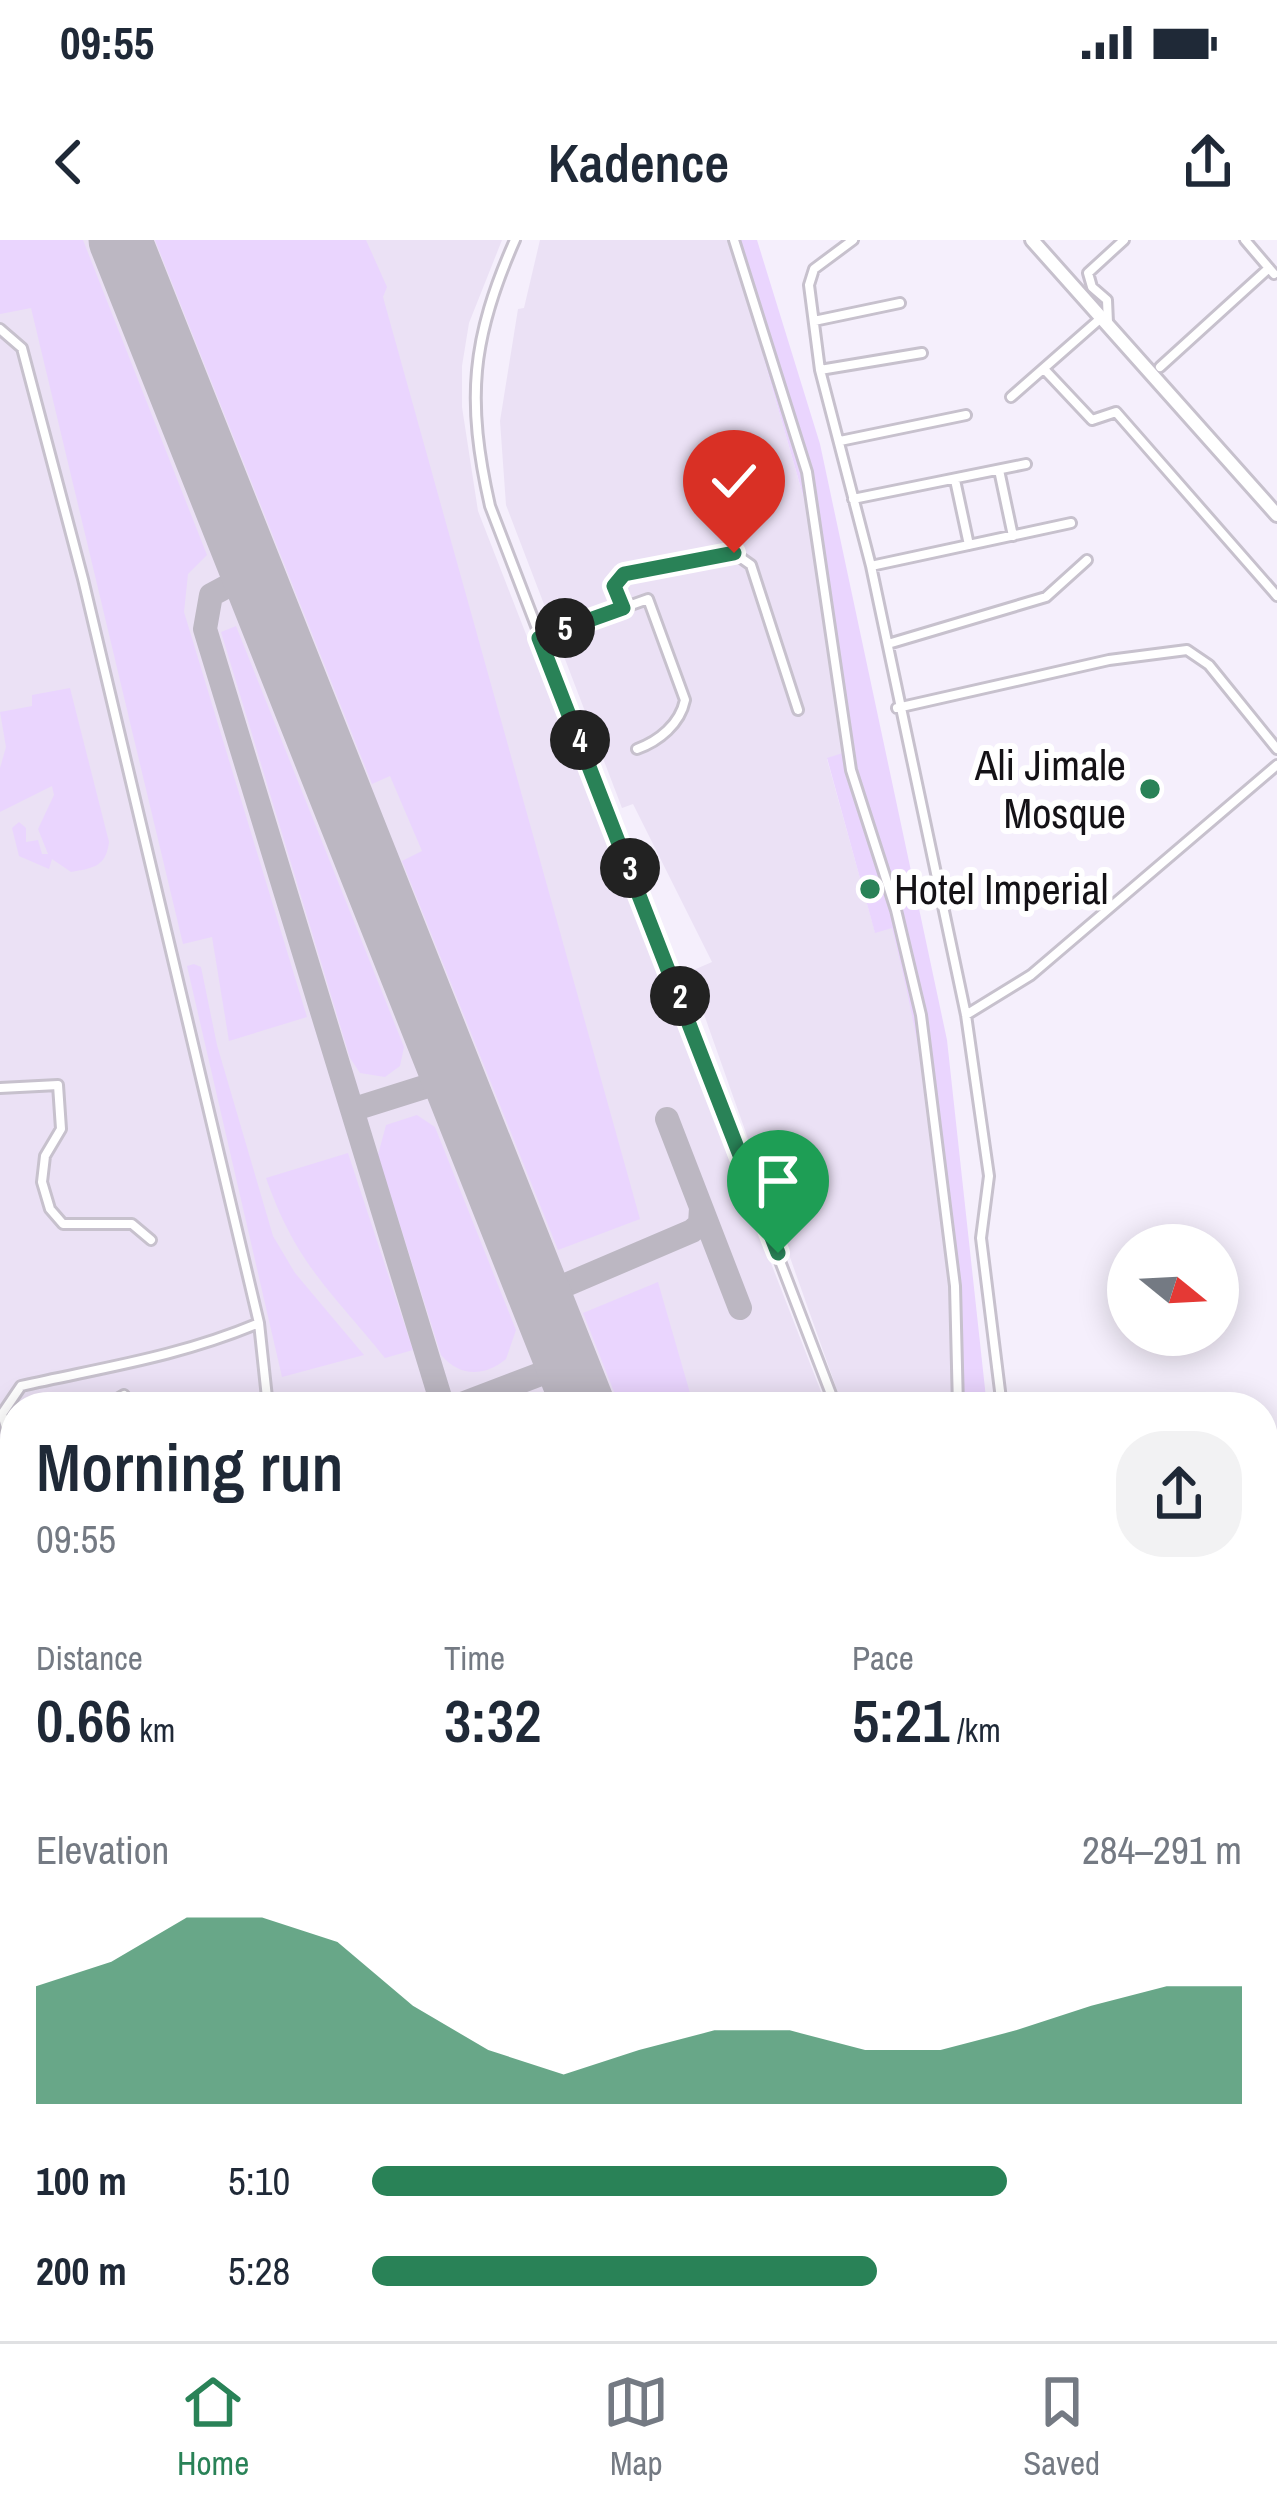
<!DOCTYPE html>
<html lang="en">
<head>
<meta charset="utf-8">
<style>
  body { margin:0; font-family:"Archivo Narrow",sans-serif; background:#f2f2f3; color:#1f2937; height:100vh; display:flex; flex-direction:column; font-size:45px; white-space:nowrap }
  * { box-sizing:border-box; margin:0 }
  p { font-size:39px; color:#747a83 }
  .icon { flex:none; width:66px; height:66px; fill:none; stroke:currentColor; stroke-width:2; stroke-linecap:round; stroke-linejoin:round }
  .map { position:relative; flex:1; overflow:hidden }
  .side { position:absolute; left:0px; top:1152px; width:1278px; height:951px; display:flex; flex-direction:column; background:#fff; border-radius:48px 48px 0 0; box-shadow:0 6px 30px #0003 }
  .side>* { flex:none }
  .needle { width:78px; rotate:108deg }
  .fabs { position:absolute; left:1107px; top:984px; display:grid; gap:24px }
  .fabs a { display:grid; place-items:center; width:132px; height:132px; border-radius:50%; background:#fff; box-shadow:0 6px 30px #0003; font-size:60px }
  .pin { position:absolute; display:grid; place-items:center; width:102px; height:102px; color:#fff; margin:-123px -51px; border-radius:50% 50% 50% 0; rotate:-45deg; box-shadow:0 0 12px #0007 }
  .pin .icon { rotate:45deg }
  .km { position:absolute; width:60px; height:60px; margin:-30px; border-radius:50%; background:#222; color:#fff; font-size:33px; line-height:60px; text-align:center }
  .round { display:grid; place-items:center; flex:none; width:126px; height:126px; border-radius:48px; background:#f2f2f3 }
  .summary { display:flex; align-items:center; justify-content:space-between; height:204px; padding:0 36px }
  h1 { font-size:66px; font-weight:600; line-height:90px }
  .figures { display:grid; grid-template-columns:repeat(3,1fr); gap:18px; height:204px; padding:12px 36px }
  .figures div { display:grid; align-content:center }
  .figures b { font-size:60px; font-weight:600 }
  .figures small { font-size:33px; font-weight:400 }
  .figures p { font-size:33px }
  .chart { height:336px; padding:24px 36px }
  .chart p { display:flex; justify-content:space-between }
  .chart svg { width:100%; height:216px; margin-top:12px; fill:#298257; opacity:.7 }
  ul { padding:0 36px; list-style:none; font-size:39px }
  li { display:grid; grid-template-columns:192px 144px 1fr; align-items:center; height:90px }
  li i { height:30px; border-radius:15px; background:#298257 }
  .status { display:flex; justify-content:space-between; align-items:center; height:84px; padding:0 60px; background:#fff; direction:ltr }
  .status svg { height:33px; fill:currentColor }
  header { display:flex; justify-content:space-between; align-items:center; height:156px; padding:0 36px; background:#fff; font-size:54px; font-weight:600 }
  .menu { display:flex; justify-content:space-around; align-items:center; height:168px; border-top:3px solid #e0e1e3; background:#fff; font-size:33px; color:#747a83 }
  .menu a { display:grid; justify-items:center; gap:6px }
  .menu .current { color:#298257 }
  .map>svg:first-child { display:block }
</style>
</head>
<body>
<div class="status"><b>09:55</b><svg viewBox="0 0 49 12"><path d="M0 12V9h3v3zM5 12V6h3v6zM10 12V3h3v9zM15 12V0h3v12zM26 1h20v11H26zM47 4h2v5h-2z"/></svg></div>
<header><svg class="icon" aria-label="back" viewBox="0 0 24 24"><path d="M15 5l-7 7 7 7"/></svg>Kadence<svg class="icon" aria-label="share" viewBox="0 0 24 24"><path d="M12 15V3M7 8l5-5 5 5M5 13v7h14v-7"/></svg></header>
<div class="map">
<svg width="1277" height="2101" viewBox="0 0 1277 2101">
  <rect width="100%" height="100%" fill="#f5effc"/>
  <path fill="#ebe1f5" d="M0,0H502L469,83L462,126V167L478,271L827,1167H15V1840L0,1828Z
    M540,0H730L810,280L843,514L827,519L875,692L892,687L913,768L951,1019L956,1167H843L689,732L712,722L633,564L622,568L506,265L500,181L518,69L524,68Z
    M1263,1357L1277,1361V1680L1263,1654Z"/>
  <path fill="#ead5fe" d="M0,0H83L207,315L188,334L184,372L307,777L229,801L212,697L183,704L31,68L0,74Z
    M155,0H366L387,47L383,57L640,979L558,1010L402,621L422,611L390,536L372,544Z
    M730,0H757L820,204L947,800L987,1167H956C950,1006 932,845 892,688L875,693L827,518L843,513L810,280Z
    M236,386L404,807L400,826L385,837L360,833L350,818L221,392Z
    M70,448L109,602C106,627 93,628 71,632L52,619L49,629L19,616L12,588L19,582L26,588V602L38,600L42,614H48L38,589L54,555L52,546L0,572V528L6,507L0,472L32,466V455Z
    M194,724L201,727L217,805L273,996L295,1033L364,1115L282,1137L187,726Z
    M417,875L435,887L516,1090L506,1119C484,1137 460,1137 441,1115L378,915L386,885Z
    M348,913L413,1110L385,1118C331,1051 296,1024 266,938Z
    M658,1042L694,1167H620L583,1073Z
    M174,2088H257L260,2101H180Z"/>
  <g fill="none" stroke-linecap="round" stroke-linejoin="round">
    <path stroke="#bcb7c2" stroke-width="24" d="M252,333L211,355L205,389L443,1167
      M364,866L453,838
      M667,879L740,1068
      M540,1056L692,991L700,984L701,968
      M454,1167L567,1124"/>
    <path stroke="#bcb7c2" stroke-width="63" d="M120,0L584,1167"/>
    <g stroke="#c7c1cd" stroke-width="14">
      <path id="street" d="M515,0C471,99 466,160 490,266L836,1167
        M734,0L807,232L851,530L896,670L921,775L955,1046L958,1167
        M853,0L814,29L809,45L820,130L871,326L966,775L989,936L981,998L1002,1167
        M1245,0L1274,34
        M814,81L900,63
        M1108,83L1107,60L1092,47L1088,33L1124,0
        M0,89L22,108L83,339L259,1083L268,1167
        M1160,127L1269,28
        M1044,129L1092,180L1116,172L1277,356
        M820,130L922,113
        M1011,157L1101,78
        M840,201L966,175
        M999,230L1013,296
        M955,240L969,305
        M853,259L1026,224
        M871,326L1071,283
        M623,367L614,347L624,334L734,313L751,325L798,470
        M539,398L648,359L685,460C680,484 659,501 637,509
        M888,404L1046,357L1087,320
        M897,468L1109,420L1187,410L1209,425L1277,509
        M966,775L1031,735L1277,525
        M0,848L58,845L61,889L45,916L42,942L50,969L63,984H132L151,1000
        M104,1167L124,1155
        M15,1218L2,1174L21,1146C105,1127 178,1117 259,1083
        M0,1773L15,1749
        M1263,1841L1265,1840
        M1263,1871L1277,1861
        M1263,1968L1277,1984
        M311,2088L314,2101
        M554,2088L556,2101
        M772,2088L775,2101
        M628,2101L644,2097"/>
    </g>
    <g stroke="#c7c1cd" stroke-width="18">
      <path id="secondary" d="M1032,0L1277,275
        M1263,2085L1277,2074
        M1243,2101L1260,2088
        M1264,2101L1277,2091"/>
    </g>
    <use href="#street" stroke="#fff" stroke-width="8"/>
    <use href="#secondary" stroke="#fff" stroke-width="12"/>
  </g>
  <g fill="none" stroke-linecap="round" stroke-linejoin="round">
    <g stroke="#fff" stroke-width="24">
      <path id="route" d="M734,313L624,334L614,346L623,368L539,398L778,1013"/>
    </g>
    <use href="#route" stroke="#298257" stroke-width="15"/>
  </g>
  <g fill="#298257" stroke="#fff" stroke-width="4.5">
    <circle cx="1150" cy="549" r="12"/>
    <circle cx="870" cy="649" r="12"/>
  </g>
  <g text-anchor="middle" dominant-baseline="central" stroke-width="12" stroke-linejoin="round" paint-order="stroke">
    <g font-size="42" fill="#141216" stroke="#fff" text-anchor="end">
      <text x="1126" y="525">Ali Jimale<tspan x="1126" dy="48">Mosque</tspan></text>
      <text x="894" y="649" text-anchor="start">Hotel Imperial</text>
    </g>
  </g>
</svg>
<div class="fabs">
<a><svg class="needle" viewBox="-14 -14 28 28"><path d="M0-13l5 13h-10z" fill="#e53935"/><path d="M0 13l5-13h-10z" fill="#747a83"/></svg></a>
</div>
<div class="pin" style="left:778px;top:1013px;background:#1e9e55"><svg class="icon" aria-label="arrive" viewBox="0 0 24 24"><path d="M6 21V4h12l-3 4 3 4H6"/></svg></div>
<div class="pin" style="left:734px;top:313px;background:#d93025"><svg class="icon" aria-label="check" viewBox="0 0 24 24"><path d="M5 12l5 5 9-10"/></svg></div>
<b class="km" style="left:680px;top:756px">2</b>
<b class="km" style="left:630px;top:628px">3</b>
<b class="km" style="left:580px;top:500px">4</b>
<b class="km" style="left:565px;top:388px">5</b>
<section class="side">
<div class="summary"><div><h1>Morning run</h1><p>09:55</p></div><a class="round"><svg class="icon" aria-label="share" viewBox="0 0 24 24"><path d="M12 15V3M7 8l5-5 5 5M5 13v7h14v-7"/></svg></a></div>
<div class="figures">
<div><p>Distance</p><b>0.66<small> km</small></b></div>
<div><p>Time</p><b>3:32</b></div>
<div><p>Pace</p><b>5:21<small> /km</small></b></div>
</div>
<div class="chart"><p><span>Elevation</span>284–291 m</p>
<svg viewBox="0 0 160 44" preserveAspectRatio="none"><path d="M0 44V20L10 15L20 6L30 6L40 11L50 24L60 33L70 38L80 33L90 29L100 29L110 33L120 33L130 29L140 24L150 20L160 20V44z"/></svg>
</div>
<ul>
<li><b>100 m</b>5:10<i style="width:73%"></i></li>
<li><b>200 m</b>5:28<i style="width:58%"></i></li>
</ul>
</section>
</div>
<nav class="menu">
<a class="current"><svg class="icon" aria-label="home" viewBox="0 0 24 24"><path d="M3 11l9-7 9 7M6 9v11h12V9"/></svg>Home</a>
<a><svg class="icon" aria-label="map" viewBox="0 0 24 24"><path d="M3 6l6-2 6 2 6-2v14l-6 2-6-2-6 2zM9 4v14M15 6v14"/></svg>Map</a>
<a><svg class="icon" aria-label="saved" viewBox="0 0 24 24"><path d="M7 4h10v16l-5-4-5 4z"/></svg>Saved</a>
</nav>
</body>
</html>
